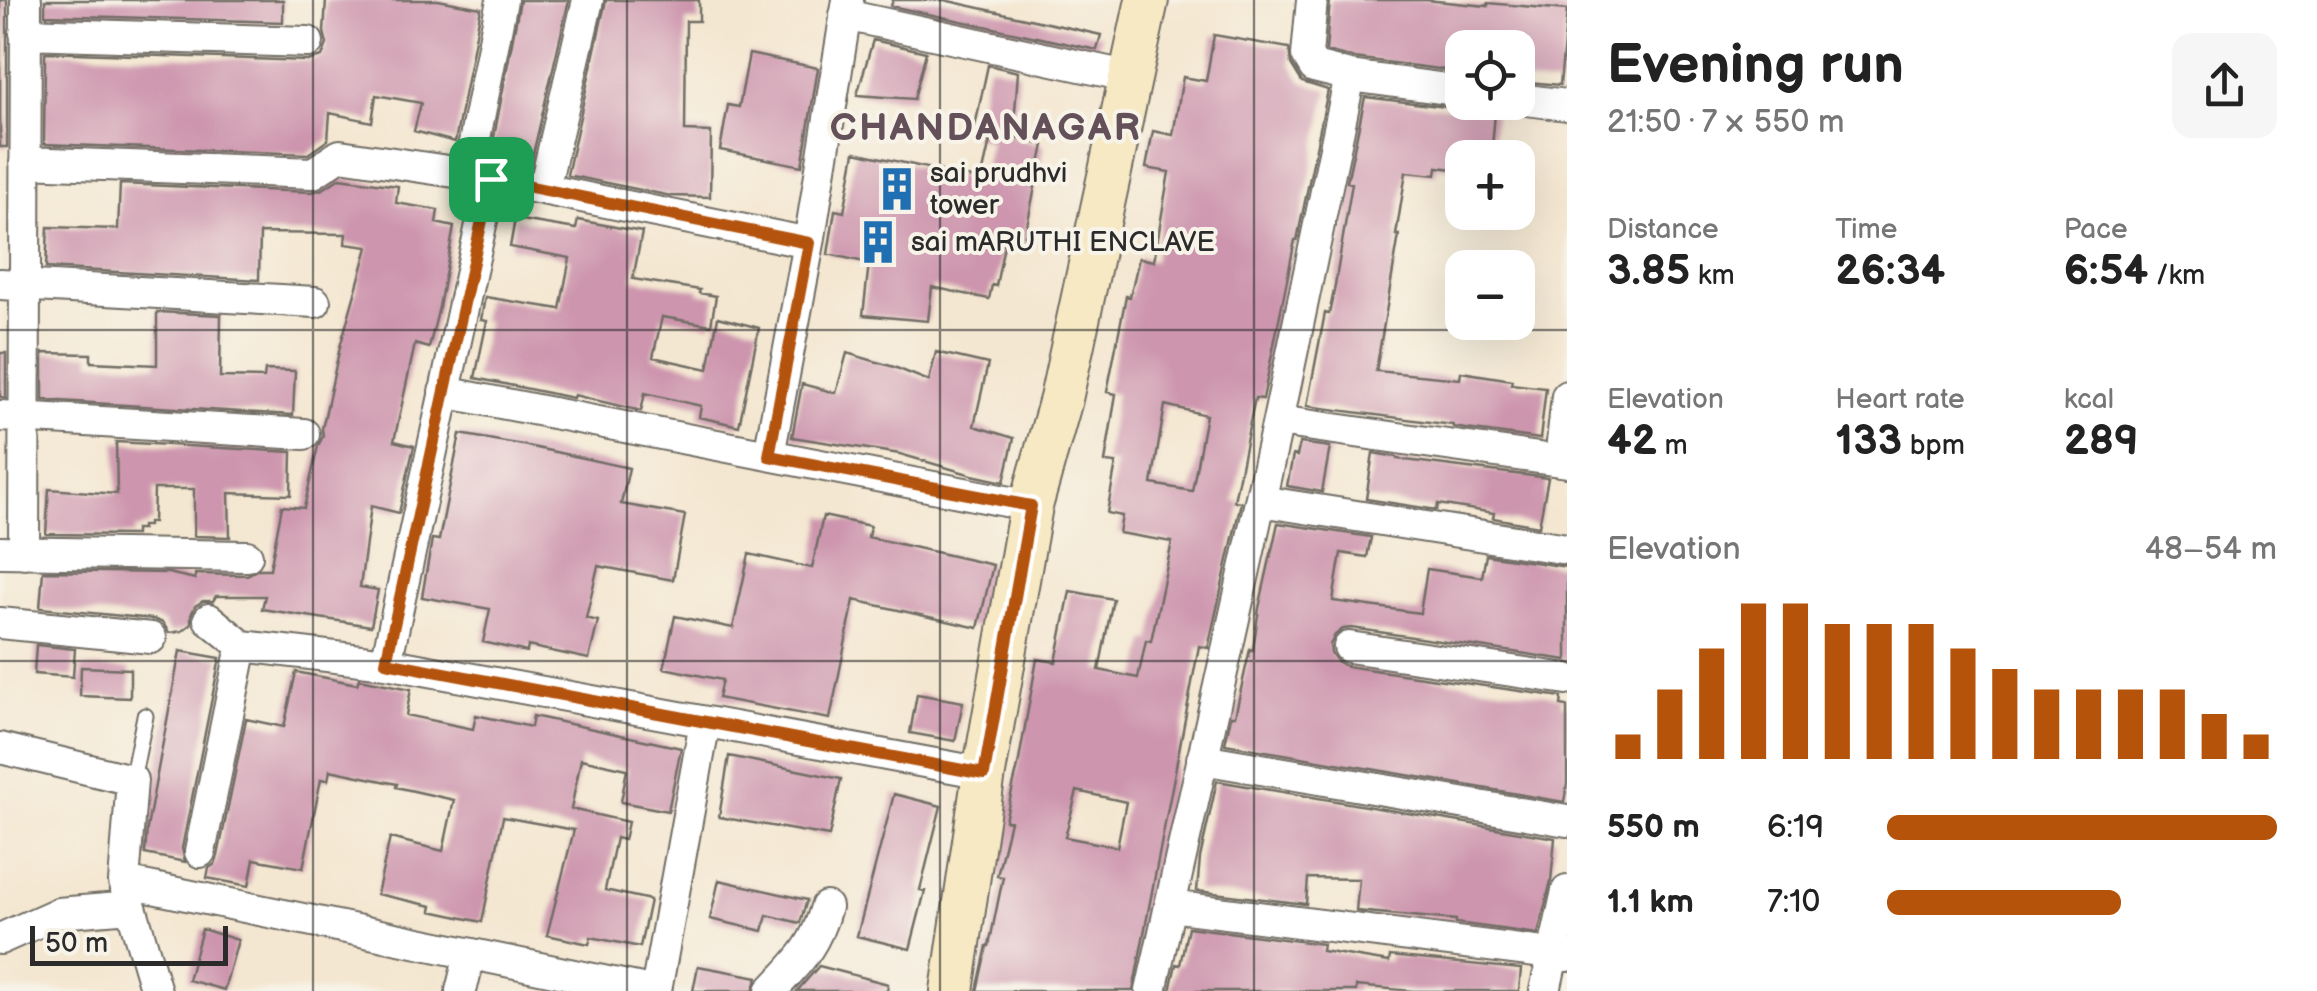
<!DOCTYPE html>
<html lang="en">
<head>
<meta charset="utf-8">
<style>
  body { margin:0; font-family:"Balsamiq Sans",sans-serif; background:#f6f6f6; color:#222; height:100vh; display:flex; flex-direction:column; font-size:38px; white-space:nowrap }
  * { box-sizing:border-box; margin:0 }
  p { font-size:32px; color:#767676 }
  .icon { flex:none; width:55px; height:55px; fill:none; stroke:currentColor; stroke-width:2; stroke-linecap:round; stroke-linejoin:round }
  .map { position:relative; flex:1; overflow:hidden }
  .drawer { display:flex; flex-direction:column; background:#fff; width:750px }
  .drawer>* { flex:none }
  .tools { position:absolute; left:1445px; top:30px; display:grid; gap:20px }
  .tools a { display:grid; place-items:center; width:90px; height:90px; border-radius:20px; background:#fff; box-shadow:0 10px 40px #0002; font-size:50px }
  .scale { position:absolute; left:30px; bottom:25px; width:198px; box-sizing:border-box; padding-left:10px; border:5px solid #2b2b2b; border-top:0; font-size:28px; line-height:35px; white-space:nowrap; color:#2b2b2b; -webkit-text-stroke:8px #f7f3e8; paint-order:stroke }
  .pin { position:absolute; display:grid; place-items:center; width:85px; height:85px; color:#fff; margin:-42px; border-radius:20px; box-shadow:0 5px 15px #0006 }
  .round { display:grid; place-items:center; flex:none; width:105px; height:105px; border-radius:20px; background:#f6f6f6 }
  .summary { display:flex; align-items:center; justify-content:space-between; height:170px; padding:0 40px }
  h1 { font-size:55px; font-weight:700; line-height:75px }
  .metrics { display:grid; grid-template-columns:repeat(3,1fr); gap:15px; height:170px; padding:10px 40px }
  .metrics div { display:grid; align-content:center }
  .metrics b { font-size:42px; font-weight:700 }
  .metrics small { font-size:28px; font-weight:400 }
  .metrics p { font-size:28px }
  .chart { height:280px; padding:20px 40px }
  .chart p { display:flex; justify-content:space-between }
  .chart svg { width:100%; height:180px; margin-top:10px; stroke:#b45309; stroke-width:6 }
  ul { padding:0 40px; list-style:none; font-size:32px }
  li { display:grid; grid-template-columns:160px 120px 1fr; align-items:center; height:75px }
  li i { height:25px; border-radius:12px; background:#b45309 }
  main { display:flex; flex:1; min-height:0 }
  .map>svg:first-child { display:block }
</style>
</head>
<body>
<main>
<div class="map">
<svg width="1567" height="991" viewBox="0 0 1567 991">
  <rect width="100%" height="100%" fill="#f7f3e8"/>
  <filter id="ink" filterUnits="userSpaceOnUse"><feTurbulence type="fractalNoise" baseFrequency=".01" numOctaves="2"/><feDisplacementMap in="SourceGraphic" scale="20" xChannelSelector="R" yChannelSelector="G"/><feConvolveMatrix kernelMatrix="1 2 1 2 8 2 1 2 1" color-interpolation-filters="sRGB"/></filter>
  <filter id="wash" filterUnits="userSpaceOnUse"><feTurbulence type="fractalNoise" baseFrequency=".0048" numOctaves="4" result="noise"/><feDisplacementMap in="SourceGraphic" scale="40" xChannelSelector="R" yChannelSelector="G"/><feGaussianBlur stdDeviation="2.25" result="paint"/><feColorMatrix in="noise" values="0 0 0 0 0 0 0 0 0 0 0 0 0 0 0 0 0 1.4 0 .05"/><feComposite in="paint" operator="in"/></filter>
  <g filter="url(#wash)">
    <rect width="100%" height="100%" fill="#f4e7d1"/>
    <g id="blocks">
      <path fill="#cd96ae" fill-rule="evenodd" d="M0,0H7V147H0Z
        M45,0H283V22L45,15Z
        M326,0H438L481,8L455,142L414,131L421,103L376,95L372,122L330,113L328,140L308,154L44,144L45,52L308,61L322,57L327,44L324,32Z
        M520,0H569L530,167L490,158Z
        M606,0H699V21H686L685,131L711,132L710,197L671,196L567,175Z
        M893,0H944L1101,35L1097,50L891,6Z
        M1330,0H1426L1488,6V3L1567,10L1560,85L1518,81V48H1462V72L1354,58L1326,51Z
        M1214,35L1289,48L1291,64L1302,82L1328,90L1297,240H1295L1263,399L1255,398L1234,501L1241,502L1208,648L1199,646L1133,991H977L987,946H989L1003,877L997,876L1010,821L1005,820L1018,766L1037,659L1056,662L1070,591L1113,599L1099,670L1138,678L1146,640L1151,641L1172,542L1119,533L1122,516L1107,513L1116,463L1105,462L1116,394L1107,392L1126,296L1130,297L1139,258L1154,261L1169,172L1146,168L1153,131L1173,135L1183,77L1206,81ZM1165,405L1206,415L1192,491L1152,484ZM1077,791L1126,802L1117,847L1065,837Z
        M873,40L926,52L914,99L857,95Z
        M749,54L818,68L802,166L720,150L728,105L739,107Z
        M988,65L1018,72L1013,137L1044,145L1023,244L1005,240L996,286L992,285L989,299L932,287L928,321L863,315L869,263L828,254L835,210L844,212L855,152L981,180L990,141L973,136Z
        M1365,97L1495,113L1491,158H1462V170L1437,167L1436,175L1406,172L1396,235H1399L1376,371L1460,379L1461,372L1512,380L1511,384L1546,388L1540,439L1466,429L1453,427V425L1307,406L1325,313L1329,314L1334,291L1352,183L1347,182Z
        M340,178L398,186L396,203L438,210L436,223L454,227L439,307L429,348L415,344L394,441L414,446L399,513L371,506L360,587L378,590L371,626L262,609L265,596H216L213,601H203L195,606L191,615V624L182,631L169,633L163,623L153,619L40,608L43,571L168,573L195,579V574L247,575L259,569H270L282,506L304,508L318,446L323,436L322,429L340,347L368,247L345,244L346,234L260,233L259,280L46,268L48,227L118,229L120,184L312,192L323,189Z
        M515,219L576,229L578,220L642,232L633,279L700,290L699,293L716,296L711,325L662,317L653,357L708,369L718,317L759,328L739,426L699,417L701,406L645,393L641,411L574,395L573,398L475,378L487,321L481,320L485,297L560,309L570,258L510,247Z
        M157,312L221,315L220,377L264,378L265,370L295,371L293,415L43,400V353L91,354V362L157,365Z
        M936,352L988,364L974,426L1014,438L1004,482L972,475L900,454L792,437L802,384L836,393L847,353L894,367L929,381Z
        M0,353H6V398L0,397Z
        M460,434L523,445L629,468L621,504L685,515L673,580L598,566L586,618L598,621L589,659L528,646L527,652L483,642L490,609L422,597L432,539L439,540Z
        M116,442L292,452L291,495L229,493L230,537L194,536V489H154L153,522H148V526H142V529H135V535L46,534L49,489L117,494Z
        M1300,443L1330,447L1322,492L1287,486L1293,455L1297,456Z
        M1373,453L1397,457V459L1548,478L1539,526L1493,518L1494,513L1438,504L1437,510L1366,499Z
        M823,516L870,526L868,537L993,565L978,628L854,600L830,719L718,698L722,680L664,668L675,616L733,628L749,554L812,568Z
        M1278,523L1371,537L1367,557L1341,553L1333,601L1420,613L1427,569L1482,577L1486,555L1567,567V660L1352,628L1343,629L1335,635L1330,645L1331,653L1337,661L1346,666L1562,697L1561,705L1567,706V784L1564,802L1225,744L1231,716H1235L1250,649L1253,650L1259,608Z
        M36,645L75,649L73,677L34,674Z
        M180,651L220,658L182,848L185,862L145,854L147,828Z
        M81,667L130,669V698L80,696Z
        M296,672L357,684L359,679L411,689L406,715L473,729L476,715L531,727L533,716L681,748L668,811L621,802L627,769L581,759L571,809L628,822L624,840L616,838L605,890L650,900L640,947L591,937L589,944L547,935L574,830L503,817L482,922L431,911L432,906L377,894L390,838L443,851L454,800L396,787L397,784L330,770L328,780L321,779L303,868L254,859L249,886L207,878L209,868L215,864L218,856L246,719L284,727Z
        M917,694L963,702L955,741L910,733Z
        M729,756L841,779L829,836L719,817Z
        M1217,781L1555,838L1551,881L1538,934L1456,923V920L1356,911L1359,879L1308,878L1306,904L1197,891L1200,858Z
        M894,794L941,806L920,890L925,891L910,949L857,936Z
        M719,880L807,900L800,923L767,915L763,931L710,919Z
        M1188,927L1323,944L1322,951L1389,962L1390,956L1521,969L1519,991H1413L1356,986V991H1170L1176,964L1180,965Z
        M202,929L238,940L224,990L188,980Z
        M698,966L758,977L753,991H693Z
        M819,966L888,984L887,991H797Z"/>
    </g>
  </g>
  <g filter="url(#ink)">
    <use href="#blocks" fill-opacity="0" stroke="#716d65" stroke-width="2.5"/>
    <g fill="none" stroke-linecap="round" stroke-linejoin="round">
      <g stroke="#716d65" stroke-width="19">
        <path id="lane" d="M132,780L145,716"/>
      </g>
      <g stroke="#716d65" stroke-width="34">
        <path id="street" d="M1312,0L1307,55L1314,67L1350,76L1462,91
          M845,15L1131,77
          M25,33L308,42
          M1518,99L1567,105
          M25,162L313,173L340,155L468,174L809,243
          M468,174L502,0
          M544,189L588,0
          M0,284L315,302
          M444,392L1031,506
          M0,416L304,434
          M1278,421L1567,462
          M769,455L809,243L848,0
          M1560,461L1567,396
          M1260,501L1567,549
          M0,552L247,556
          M24,553L26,0
          M209,619L242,646L386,663L984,773
          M0,623L151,638
          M1349,647L1567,679
          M386,663L491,179
          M0,748L132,780L124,882L651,991
          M1202,759L1567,821
          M200,852L242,646
          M126,890L156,991
          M1170,906L1567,956
          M0,939L58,913L131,907
          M461,991L470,954
          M656,991L705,722
          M771,991C799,961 815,947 826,907
          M1151,991L1278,421L1350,76
          M1545,991L1567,891"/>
      </g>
      <g stroke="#716d65" stroke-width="46">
        <path id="secondary" d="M952,991L984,773L1031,506L1061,399L1147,0"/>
      </g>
      <use href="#lane" stroke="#fff" stroke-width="15"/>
      <use href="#street" stroke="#fff" stroke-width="30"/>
      <use href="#secondary" stroke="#f7e9c3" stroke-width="42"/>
    </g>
  </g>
  <g fill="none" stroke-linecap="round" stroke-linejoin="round" filter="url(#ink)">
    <g stroke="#fff" stroke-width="20">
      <path id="route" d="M491,179L809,243L769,456L1031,506L984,774L386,662Z"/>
    </g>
    <use href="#route" stroke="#b45309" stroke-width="12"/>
  </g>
  <path fill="none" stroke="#2b2b2b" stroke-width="2.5" stroke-opacity="0.55" d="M313,0V991M627,0V991M940,0V991M1254,0V991M0,330H1567M0,661H1567"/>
  <defs>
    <g id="building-bare" transform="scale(3.45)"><path d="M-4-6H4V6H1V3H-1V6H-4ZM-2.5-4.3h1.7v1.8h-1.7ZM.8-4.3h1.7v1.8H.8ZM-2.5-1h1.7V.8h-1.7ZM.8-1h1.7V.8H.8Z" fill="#1f6fb2" stroke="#f7f3e8" stroke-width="2.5" paint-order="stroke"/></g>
  </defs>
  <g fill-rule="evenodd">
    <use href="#building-bare" x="897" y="189"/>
    <use href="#building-bare" x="878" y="242"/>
  </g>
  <g text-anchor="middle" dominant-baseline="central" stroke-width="8" stroke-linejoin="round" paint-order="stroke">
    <g font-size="28" fill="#2b2b2b" stroke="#f7f3e8" text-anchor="start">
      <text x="930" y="173">sai prudhvi<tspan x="930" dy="32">tower</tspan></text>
      <text x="911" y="242">sai mARUTHI ENCLAVE</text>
    </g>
    <g font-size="38" font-weight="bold" letter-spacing="2.5" fill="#645059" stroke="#f7f3e8">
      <text x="986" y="128">CHANDANAGAR</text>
    </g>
  </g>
</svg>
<div class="tools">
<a><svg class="icon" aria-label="locate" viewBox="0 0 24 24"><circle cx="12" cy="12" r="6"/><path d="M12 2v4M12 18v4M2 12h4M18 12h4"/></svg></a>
<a>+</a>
<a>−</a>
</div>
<div class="scale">50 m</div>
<div class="pin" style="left:491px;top:179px;background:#1e9e55"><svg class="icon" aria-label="arrive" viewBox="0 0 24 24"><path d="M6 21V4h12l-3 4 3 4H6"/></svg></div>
</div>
<section class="drawer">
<div class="summary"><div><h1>Evening run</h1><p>21:50 · 7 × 550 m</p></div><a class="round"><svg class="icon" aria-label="share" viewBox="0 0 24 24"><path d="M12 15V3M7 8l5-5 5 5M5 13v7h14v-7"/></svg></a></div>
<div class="metrics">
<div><p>Distance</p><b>3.85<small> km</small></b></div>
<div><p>Time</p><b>26:34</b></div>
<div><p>Pace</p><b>6:54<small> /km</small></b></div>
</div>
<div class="metrics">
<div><p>Elevation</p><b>42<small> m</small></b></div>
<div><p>Heart rate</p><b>133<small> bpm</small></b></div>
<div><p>kcal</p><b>289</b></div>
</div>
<div class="chart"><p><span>Elevation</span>48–54 m</p>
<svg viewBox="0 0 160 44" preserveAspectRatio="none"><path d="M5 44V38M15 44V27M25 44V17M35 44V6M45 44V6M55 44V11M65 44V11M75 44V11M85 44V17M95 44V22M105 44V27M115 44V27M125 44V27M135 44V27M145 44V33M155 44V38"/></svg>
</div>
<ul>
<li><b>550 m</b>6:19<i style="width:100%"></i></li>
<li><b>1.1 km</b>7:10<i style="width:60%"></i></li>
</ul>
</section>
</main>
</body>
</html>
